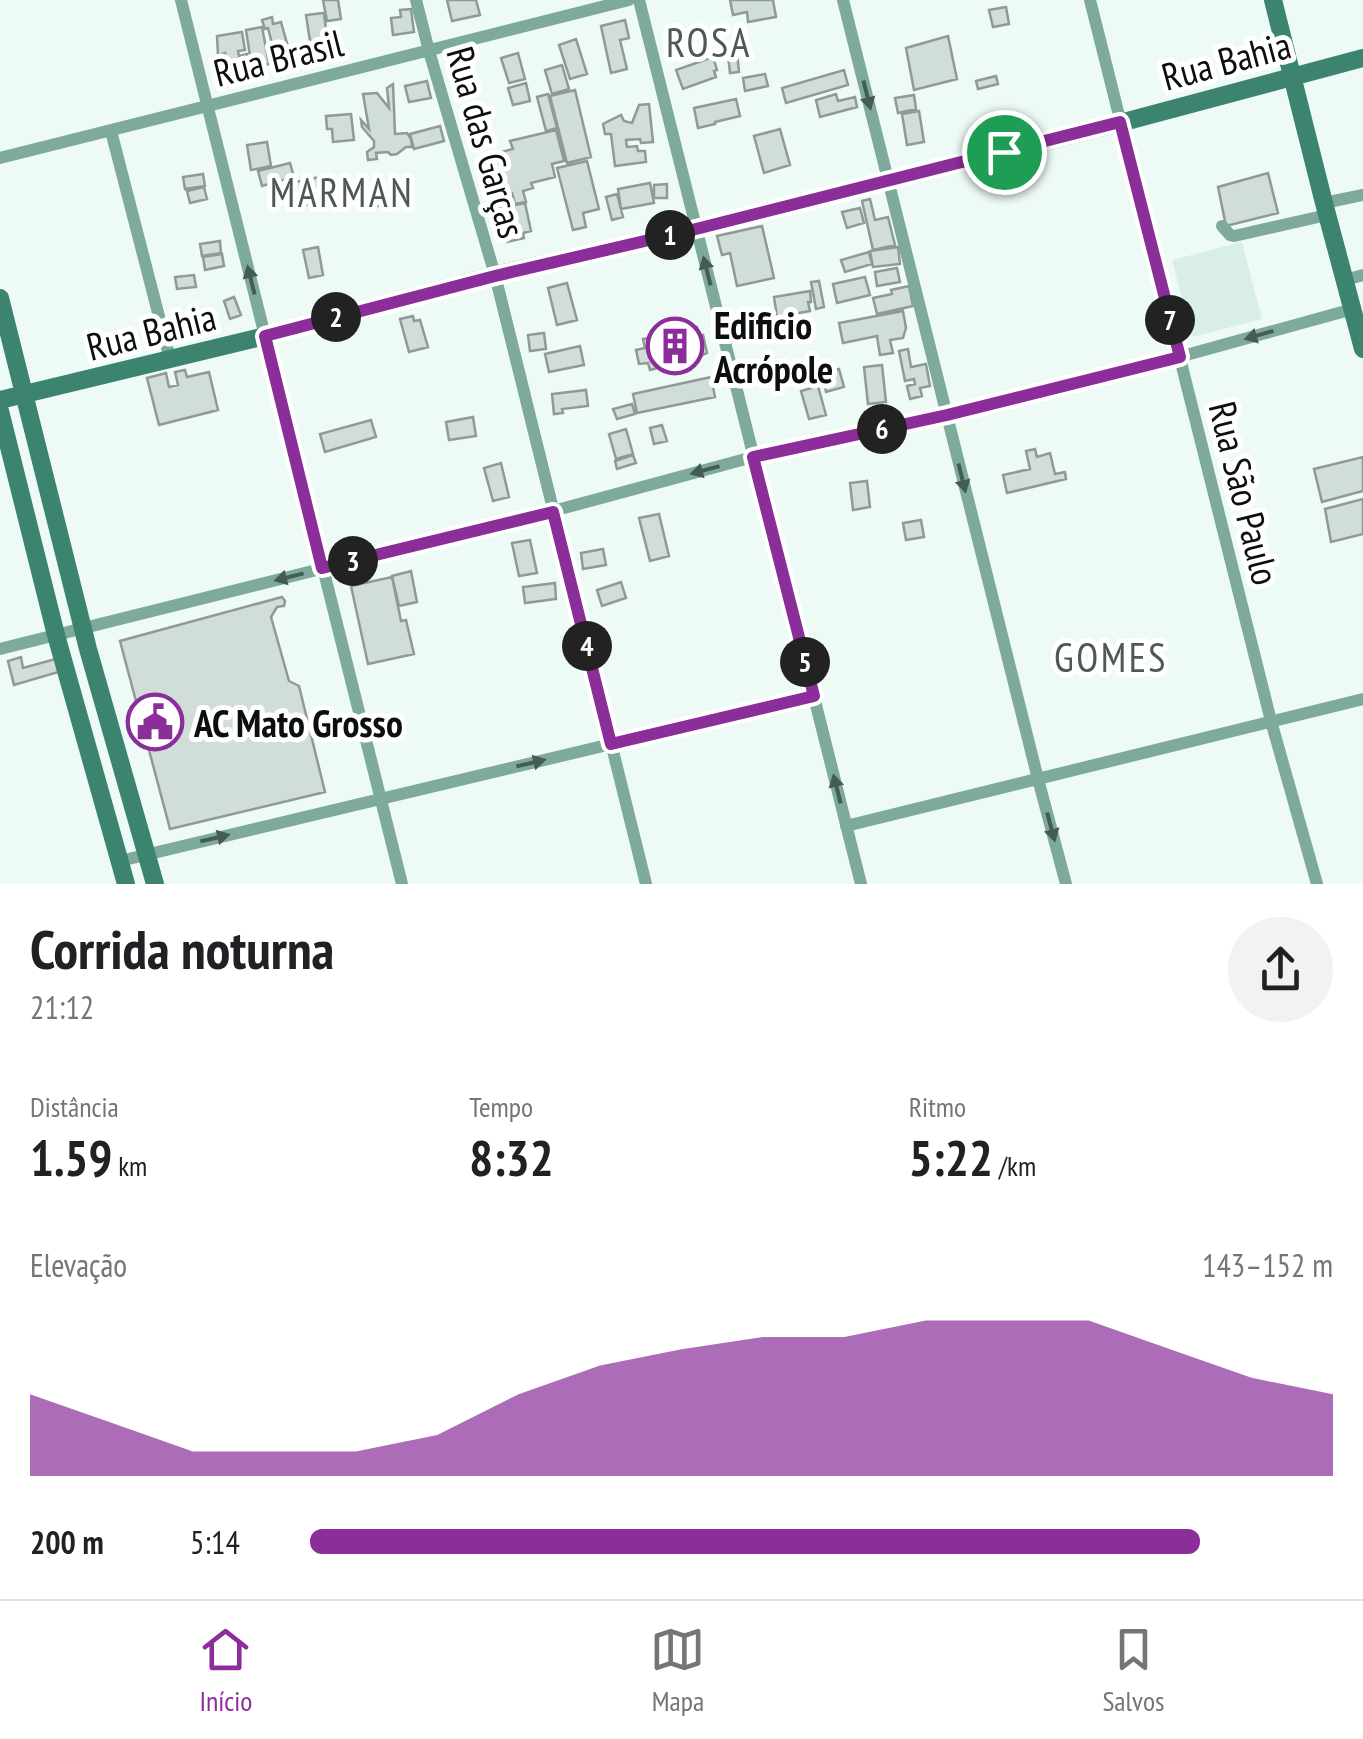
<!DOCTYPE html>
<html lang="pt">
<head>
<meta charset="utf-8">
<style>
  body { margin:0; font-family:"PT Sans Narrow",sans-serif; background:#f2f2f2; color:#202124; height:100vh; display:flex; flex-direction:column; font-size:38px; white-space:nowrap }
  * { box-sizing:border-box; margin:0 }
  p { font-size:32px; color:#757577 }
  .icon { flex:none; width:55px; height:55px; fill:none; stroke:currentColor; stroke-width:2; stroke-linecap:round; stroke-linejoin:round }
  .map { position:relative; height:884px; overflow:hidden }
  .sheet { display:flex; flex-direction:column; background:#fff; flex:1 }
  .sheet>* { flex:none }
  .pin { position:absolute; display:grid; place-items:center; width:85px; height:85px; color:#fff; margin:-42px; border:5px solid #fff; border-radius:50%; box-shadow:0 2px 10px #0007 }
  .km { position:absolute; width:50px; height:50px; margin:-25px; border-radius:50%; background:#222; color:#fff; font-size:28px; line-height:50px; text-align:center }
  .round { display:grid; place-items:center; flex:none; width:105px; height:105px; border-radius:52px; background:#f2f2f2 }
  .headline { display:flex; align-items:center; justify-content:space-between; height:170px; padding:0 30px }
  h1 { font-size:55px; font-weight:700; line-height:75px }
  .figures { display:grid; grid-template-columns:repeat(3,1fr); gap:15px; height:170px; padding:10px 30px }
  .figures div { display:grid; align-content:center }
  .figures b { font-size:50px; font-weight:700 }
  .figures small { font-size:28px; font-weight:400 }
  .figures p { font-size:28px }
  .chart { height:280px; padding:20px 30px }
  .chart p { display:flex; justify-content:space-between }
  .chart svg { width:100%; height:180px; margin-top:10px; fill:#8b2e99; opacity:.7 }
  ul { padding:0 30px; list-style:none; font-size:32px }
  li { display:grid; grid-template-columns:160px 120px 1fr; align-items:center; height:75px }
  li i { height:25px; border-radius:12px; background:#8b2e99 }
  .dock { display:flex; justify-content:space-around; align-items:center; height:140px; border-top:2px solid #e0e0e0; background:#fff; font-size:28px; color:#757577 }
  .dock a { display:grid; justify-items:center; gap:5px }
  .dock .active { color:#8b2e99 }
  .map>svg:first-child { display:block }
</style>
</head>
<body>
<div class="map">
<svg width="1363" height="884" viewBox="0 0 1363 884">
  <rect width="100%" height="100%" fill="#eefaf6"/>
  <path fill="#daeee8" d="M1242,242L1262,319L1192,337L1172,260Z"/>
  <path fill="#d1ddd8" stroke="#8f9a96" stroke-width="2.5" d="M323,0H338L341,19L327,21Z
    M447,0H476L480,15L452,21Z
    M730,0H773L776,17L748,22L747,12L733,15Z
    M1006,7L1009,24L993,27L989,10Z
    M411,9L414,32L393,35L391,18L401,17L400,10Z
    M324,13L327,39L310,41L306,15Z
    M272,17L273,24L281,22L288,47L274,51L268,28L265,29L262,20Z
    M625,20L629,38L620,40L627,69L611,73L601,26Z
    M262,27L269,64L257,66L255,56H250L246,30Z
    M242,32L245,50L238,51L239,56L247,54L248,59L243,62L244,70L231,73L225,53L218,56L217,36Z
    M948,36L957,79L914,90L906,48Z
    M576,39L587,74L570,79L559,45Z
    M330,40L331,51L314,52L313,42Z
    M286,50L288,60L272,63L270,53Z
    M518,53L525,79L509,83L501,58Z
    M737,53L739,72L730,73L728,55Z
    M713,57L717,70L714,71L716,77L683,89L676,70Z
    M562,65L569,89L552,94L545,70Z
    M844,70L848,85L786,103L782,88Z
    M237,74L239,84L222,88L220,78Z
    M765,74L768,86L745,91L743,78Z
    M996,76L998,84L978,89L976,81Z
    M427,81L431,98L409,102L405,86Z
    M526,83L530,101L513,105L508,88Z
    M393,84L395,134L407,133L411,139L412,147H406L397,154L391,155L388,152L376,153L377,159L368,160L367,152L374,147V141L362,127L361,120L369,129L363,94L377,93L389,108L387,88Z
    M575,90L591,157L567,163L550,96Z
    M548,94L557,128L546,131L537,97Z
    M836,94L838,101L855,97L857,107L820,117L816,100Z
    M914,95L916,109L898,113L895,98Z
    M736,99L740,116L715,122V124L698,128L694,108Z
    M649,104L653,142L641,143L640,139L626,140L627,147L637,146L638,151H645L646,162L615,166L611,134H605L603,124L621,115L624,121L632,123L639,105Z
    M919,111L924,142L907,145L902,114Z
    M351,114L354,140L333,142L332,129H327L326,116Z
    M440,126L444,141L414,149L410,134Z
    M780,129L790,165L764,173L754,136Z
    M556,130L564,161L552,164L555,177L531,183L533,188L523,191L526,202L515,204L512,193L491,198L483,164L492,162L490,155L513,149L510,141Z
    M267,142L271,166L251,170L247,145Z
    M587,161L599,209L583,213L586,227L573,230L557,168Z
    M290,163L294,177L262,186L258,171Z
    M1268,173L1278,213L1226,226L1218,187Z
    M203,174L205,186L185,189L183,177Z
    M324,176L330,200L289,209L283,181L295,178L296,182Z
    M650,183L654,203L621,209L618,189Z
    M667,184V198H654V185Z
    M204,187L207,199L190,203L187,191Z
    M390,190L392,203L373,207L371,194Z
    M617,194L623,217L612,220L606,197Z
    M509,199L511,206L525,203L531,231L523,233L524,238L507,242L498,202Z
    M870,199L875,220L888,217L895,245L873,250L862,201Z
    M860,208L864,223L847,228L842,212Z
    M762,226L774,278L737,286L730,253L722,255L717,236Z
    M220,241L221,253L202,256L200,244Z
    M318,247L323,275L309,278L303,250Z
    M898,247L900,264L873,267L870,251Z
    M869,252L872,264L845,272L841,260Z
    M222,254L224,266L205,270L203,257Z
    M897,268L900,282L877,286L875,272Z
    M194,275L196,287L177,289L175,277Z
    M865,277L870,295L837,303L833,284Z
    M819,281L824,307L816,309L811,282Z
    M567,283L577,320L557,325L548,288Z
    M909,286L913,306L877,314L873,298L892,294L891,290Z
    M810,291L811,302H808L810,311L777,317L774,297Z
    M234,297L241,315L230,319L224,301Z
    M903,311L906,328L903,338L890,340L893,353L880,355L877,336L843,343L839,323Z
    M413,316L414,321L420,320L428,347L409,352L400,319Z
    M687,326L688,329L697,327L698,336L703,335L707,353L695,358V362L691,363L690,360L677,363V365L675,366L673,358H667L669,365L650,370L648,363L639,364L636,350L645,348L643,339L661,336L662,344L669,342L667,332L682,330Z
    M544,333L546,349L530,351L528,335Z
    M580,346L584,365L549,372L545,354Z
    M908,349L911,367L926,364L930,386L920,388L922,396L910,399L907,386L915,384L914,379L905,381L899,351Z
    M882,365L886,402L868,404L864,367Z
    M839,369L844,387L826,392L822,373Z
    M185,370L187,377L209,372L218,410L159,425L147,378L166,373L169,387L178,385L175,372Z
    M711,377L715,397L637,413L633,394Z
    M818,386L826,415L809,419L801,391Z
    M586,390L588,406L562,409L563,413L554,414L552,394Z
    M632,404L635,414L617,419L613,409Z
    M473,417L476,436L449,440L446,422Z
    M371,420L376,437L325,452L320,434Z
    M662,425L667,441L654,444L650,428Z
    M626,429L633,454L616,459L609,434Z
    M1035,449L1037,457L1050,453L1055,474L1065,472L1066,479L1007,493L1003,475L1030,469L1026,451Z
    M633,455L636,463L617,469L615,461Z
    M1363,457V491L1322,502L1314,469Z
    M501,463L509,497L493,501L484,468Z
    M867,481L870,507L853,510L850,483Z
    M1363,499V534L1331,542L1325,509Z
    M659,514L669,556L650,561L639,518Z
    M921,520L924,537L906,540L903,523Z
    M530,540L537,573L519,576L512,543Z
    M603,549L606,565L583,569L581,553Z
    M411,571L417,602L399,606L392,576Z
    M392,577L401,621L406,620L414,654L368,664L351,586Z
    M621,582L626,598L602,606L597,590Z
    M555,583L556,599L525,603L523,587Z
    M282,597L285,601L284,606L277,607L271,617L289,681L299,686L325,792L170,829L120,641Z
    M21,657L23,668L59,658L62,671L14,685L8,661Z"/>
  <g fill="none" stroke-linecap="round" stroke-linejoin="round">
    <path stroke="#7daa9b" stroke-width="12" d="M181,0L402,884
      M416,0L429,51L495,275L646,884
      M639,0L861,884
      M843,0L1038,779L1066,884
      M1090,0L1271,721L1317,884
      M111,131L170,359
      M0,158L629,0
      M1324,203L1363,195
      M1222,226L1230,235L1234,236L1327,215
      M1345,280L1363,275
      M0,649L553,511L753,457L947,415L1179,357L1353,309
      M846,826L1363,699
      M120,861L813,696"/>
    <path stroke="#3c846f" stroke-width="18" d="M1273,0L1324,203L1363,349
      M0,298L88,649L155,884
      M0,400L265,336L495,275L696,229L1120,123L1363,58
      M0,411L56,635L126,884"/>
  </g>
  <defs><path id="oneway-solid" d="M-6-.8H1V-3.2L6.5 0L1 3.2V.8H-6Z" transform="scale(2.5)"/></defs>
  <g fill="#445c54">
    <use href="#oneway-solid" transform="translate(867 95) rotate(76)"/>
    <use href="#oneway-solid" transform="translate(707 271) rotate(-104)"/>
    <use href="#oneway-solid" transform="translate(251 280) rotate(-104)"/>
    <use href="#oneway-solid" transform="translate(1259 335) rotate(164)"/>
    <use href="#oneway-solid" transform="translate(705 470) rotate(165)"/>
    <use href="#oneway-solid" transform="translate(962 478) rotate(76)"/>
    <use href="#oneway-solid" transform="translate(289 577) rotate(166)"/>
    <use href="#oneway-solid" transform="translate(531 763) rotate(-13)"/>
    <use href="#oneway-solid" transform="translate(837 789) rotate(-104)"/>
    <use href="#oneway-solid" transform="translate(1051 827) rotate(75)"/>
    <use href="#oneway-solid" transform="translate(215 838) rotate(-13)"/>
  </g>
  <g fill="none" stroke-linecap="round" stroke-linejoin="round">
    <g stroke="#fff" stroke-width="20">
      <path id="route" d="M1120,122L1180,357L947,415L753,457L814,696L611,744L553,512L322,568L265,336L495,276L696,229Z"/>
    </g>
    <use href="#route" stroke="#8b2e99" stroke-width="12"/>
  </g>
  <defs>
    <g id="building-ring" transform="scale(2.875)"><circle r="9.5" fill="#fff" stroke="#8b2e99" stroke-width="1.5"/><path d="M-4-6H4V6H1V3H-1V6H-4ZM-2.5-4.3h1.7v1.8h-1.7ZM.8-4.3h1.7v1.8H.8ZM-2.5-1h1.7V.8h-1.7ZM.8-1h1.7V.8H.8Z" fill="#8b2e99"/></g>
    <g id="civic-ring" transform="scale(2.875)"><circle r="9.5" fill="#fff" stroke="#8b2e99" stroke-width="1.5"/><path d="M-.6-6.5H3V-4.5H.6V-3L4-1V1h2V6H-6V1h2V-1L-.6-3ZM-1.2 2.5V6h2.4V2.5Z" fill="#8b2e99"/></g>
  </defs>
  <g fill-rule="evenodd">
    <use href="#building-ring" x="675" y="346"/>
    <use href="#civic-ring" x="155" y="722"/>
  </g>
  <g text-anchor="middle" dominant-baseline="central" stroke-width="10" stroke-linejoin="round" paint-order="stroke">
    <g font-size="38" fill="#0b0f0d" stroke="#fff">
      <text transform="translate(278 57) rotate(-14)">Rua Brasil</text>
      <text transform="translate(1226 60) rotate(-15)">Rua Bahia</text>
      <text transform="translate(487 142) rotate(74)">Rua das Garças</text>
      <text transform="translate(151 331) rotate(-14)">Rua Bahia</text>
      <text transform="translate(1245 493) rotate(76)">Rua São Paulo</text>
    </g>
    <g font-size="38" font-weight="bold" fill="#0b0f0d" stroke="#fff" text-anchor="start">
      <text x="714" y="324">Edificio<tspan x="714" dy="44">Acrópole</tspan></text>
      <text x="194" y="722">AC Mato Grosso</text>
    </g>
    <g font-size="40" letter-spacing="2.5" fill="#4e5854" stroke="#fff">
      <text x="709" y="42">ROSA</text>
      <text x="342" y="192">MARMAN</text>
      <text x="1111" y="657">GOMES</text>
    </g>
  </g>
</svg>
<div class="pin" style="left:1004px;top:152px;background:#1e9e55"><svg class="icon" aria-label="arrive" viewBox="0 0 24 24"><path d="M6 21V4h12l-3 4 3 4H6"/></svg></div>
<b class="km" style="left:670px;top:235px">1</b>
<b class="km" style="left:336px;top:317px">2</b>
<b class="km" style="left:353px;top:561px">3</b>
<b class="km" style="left:587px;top:646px">4</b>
<b class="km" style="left:805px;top:662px">5</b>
<b class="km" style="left:882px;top:429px">6</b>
<b class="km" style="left:1170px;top:320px">7</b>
</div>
<section class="sheet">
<div class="headline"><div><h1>Corrida noturna</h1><p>21:12</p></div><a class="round"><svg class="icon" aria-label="share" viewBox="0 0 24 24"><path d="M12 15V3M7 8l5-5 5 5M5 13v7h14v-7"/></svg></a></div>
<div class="figures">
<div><p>Distância</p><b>1.59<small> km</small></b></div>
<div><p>Tempo</p><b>8:32</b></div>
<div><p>Ritmo</p><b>5:22<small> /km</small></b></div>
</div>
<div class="chart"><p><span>Elevação</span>143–152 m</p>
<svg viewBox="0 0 160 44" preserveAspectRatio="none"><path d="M0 44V24L10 31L20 38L30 38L40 38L50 34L60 24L70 17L80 13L90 10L100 10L110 6L120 6L130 6L140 13L150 20L160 24V44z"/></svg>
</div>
<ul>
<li><b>200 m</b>5:14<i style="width:87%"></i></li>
</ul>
</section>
<nav class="dock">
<a class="active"><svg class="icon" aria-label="home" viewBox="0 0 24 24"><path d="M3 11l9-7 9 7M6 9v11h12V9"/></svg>Início</a>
<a><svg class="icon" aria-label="map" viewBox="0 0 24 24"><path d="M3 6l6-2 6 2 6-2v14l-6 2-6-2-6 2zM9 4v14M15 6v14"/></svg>Mapa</a>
<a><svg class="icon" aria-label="saved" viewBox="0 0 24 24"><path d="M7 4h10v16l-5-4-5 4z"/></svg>Salvos</a>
</nav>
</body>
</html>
